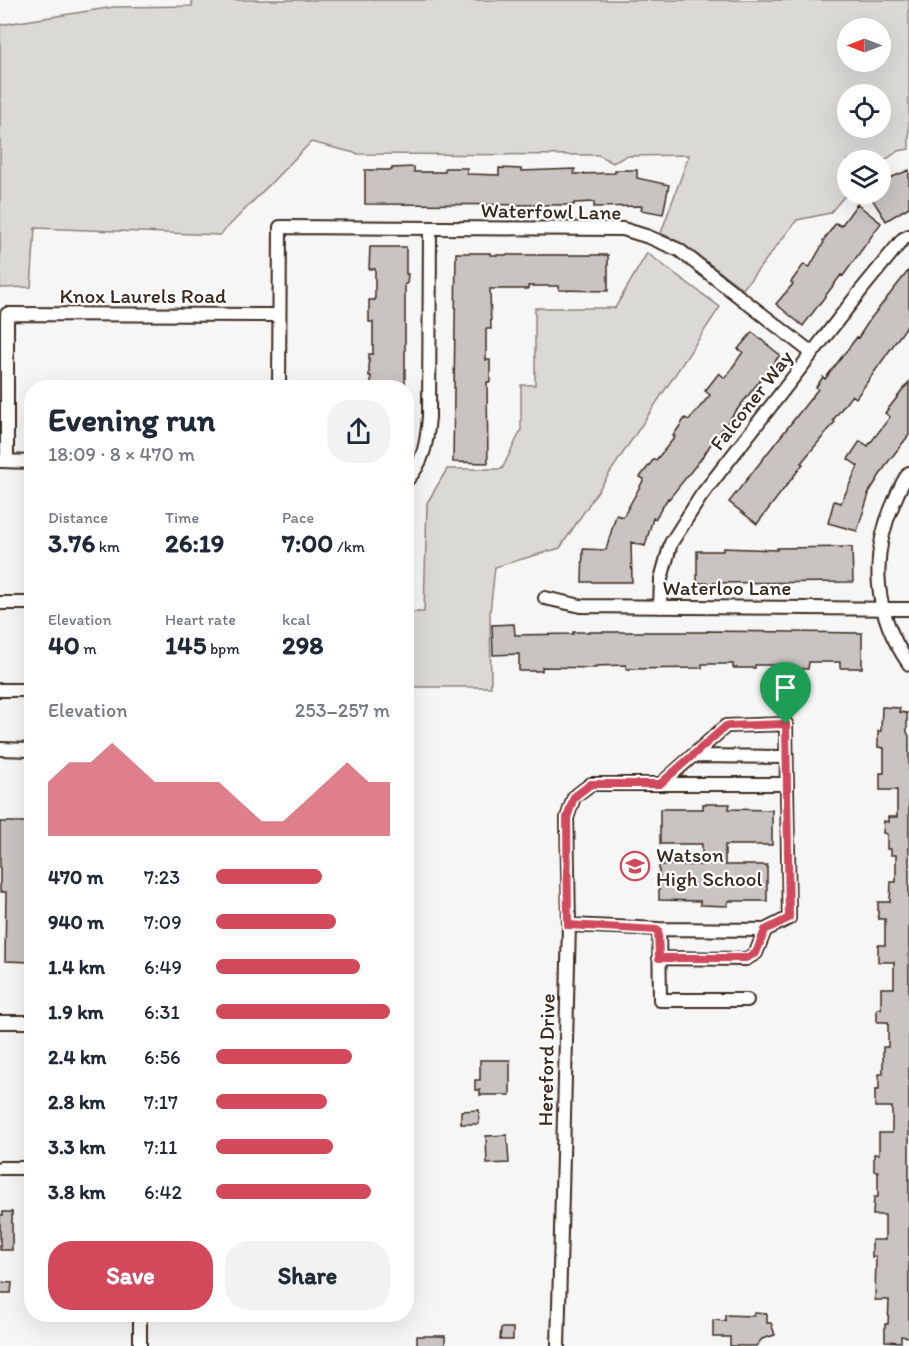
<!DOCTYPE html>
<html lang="en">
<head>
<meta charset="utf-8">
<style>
  body { margin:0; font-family:Itim,sans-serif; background:#f2f2f3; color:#1f2937; height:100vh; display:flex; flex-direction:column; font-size:22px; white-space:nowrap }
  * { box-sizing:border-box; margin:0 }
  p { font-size:20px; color:#747a83 }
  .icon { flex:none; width:33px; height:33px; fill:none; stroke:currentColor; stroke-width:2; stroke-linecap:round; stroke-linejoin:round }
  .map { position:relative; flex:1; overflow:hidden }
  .panel { position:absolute; left:24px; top:380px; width:390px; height:942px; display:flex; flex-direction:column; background:#fff; border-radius:24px; box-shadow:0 6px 24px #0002 }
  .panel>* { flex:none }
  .needle { width:39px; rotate:270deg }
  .tools { position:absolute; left:837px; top:18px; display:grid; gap:12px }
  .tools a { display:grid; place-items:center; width:54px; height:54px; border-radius:50%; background:#fff; box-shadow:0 6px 24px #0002; font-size:30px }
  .pin { position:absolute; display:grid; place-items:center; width:51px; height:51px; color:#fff; margin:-62px -26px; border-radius:50% 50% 50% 0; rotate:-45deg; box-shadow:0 0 6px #0007 }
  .pin .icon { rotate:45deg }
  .round { display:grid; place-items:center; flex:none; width:63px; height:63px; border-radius:24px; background:#f2f2f3 }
  .overview { display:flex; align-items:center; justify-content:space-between; height:102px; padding:0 24px }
  h1 { font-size:33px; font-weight:700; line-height:45px }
  .metrics { display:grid; grid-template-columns:repeat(3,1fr); gap:9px; height:102px; padding:6px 24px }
  .metrics div { display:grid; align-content:center }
  .metrics b { font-size:26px; font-weight:700 }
  .metrics small { font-size:16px; font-weight:400 }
  .metrics p { font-size:16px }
  .chart { height:168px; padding:12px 24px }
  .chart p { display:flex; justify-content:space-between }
  .chart svg { width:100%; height:108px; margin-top:6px; fill:#d1495b; opacity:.7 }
  .primary-button { display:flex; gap:12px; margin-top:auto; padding:12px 24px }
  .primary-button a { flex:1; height:69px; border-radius:24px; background:#d1495b; color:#fff; font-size:24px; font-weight:700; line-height:69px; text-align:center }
  .primary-button a+a { background:#f2f2f3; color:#1f2937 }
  ul { padding:0 24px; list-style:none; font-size:20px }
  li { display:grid; grid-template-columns:96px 72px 1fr; align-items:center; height:45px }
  li i { height:15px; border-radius:8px; background:#d1495b }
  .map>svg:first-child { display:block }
</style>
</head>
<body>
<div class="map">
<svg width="909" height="1346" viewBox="0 0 909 1346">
  <rect width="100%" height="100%" fill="#f7f6f6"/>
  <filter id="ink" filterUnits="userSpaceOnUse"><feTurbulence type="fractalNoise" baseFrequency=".0167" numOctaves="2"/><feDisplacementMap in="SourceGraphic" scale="12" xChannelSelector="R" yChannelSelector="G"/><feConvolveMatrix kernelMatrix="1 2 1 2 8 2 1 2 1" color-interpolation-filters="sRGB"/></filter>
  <g filter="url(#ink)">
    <path fill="#dbd9d6" stroke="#8b827a" stroke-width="1.5" fill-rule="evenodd" d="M192,0H909V149L898,151L881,163L880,160H848L847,193L830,213L797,220L743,289L683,244L661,233L689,155L626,156L613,163L599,155L359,154L311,142L220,235L35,228L31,287L0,288V25L114,7L192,6ZM848,28H880V62H848ZM848,94H880V128H848Z
      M647,253L720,307L560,548L495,567L490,612L491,687H407V612H424L427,503L447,469H502L521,430V385H535V308H615Z"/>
    <path fill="#c9c3c1" stroke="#3b2a1e" stroke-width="1.5" d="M414,167V172H445V168H467V174L499,175V168L521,169V171L575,169L574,174L615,173V170H637V178L669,185L663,214L641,210L642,206L594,207V202L574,203V205L365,204V170H392V168Z
      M909,170V207L886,221L869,194H880V182Z
      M857,204L881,223L843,276L841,275L803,326L776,304L793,284L791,282L804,264L809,268L824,242L823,241L836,223L841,226Z
      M370,247H406V274H408L407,284H405V387H371V376H369V354H373V322H369V300H375V269H369Z
      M456,253H490V255H608V291L559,290V286H528V289H490L491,329H486V360H490V382H487L488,463L453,462Z
      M909,270V323L856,398L852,395L833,420L835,422L801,463L803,464L757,524L729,502L818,389L816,387L823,377L825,379L857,337L858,338L871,318Z
      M752,332L780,355L714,439L704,455L669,499L668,498L655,519L653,518L645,546L631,542L632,582H582L583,549L606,550L616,515L623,517L644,479L640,477L654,459L656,460L675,437L673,436L685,418L689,420L710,395L705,391L719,373L725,378L743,352L738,349Z
      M909,382V435L888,462L868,494H869L857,531L828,523L834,501L841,503L858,466L848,459L860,441L868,446L890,417L885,413Z
      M852,547L853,582L697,583V551H723V548L777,550V548Z
      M514,624L515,635L573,634V632H707V631L862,633V668H840V662H809L808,669L787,668V665H755V668H733V664H702V668L626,669V665L596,666V668L542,667V671H519V654L493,655L492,625Z
      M882,707L900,708L899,712L907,713V732L909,736V1337L901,1336V1342L885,1341V1324H888L889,1300H875L876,1257H872V1240H885V1215H873L874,1197H878V1171H874V1154H879V1133H892V1107H875V1090H879V1074H883V1047H888V1022H877V1009H881V988H894V962H878V945H885V919H878V902H890L891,882H896V855H891V849H887V834L883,833L884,821L888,822V817H897V790H880V773H884V748L878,747V731H881Z
      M703,804H730L729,809L772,810V845H725V865H767V901H728V906L700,905V901L659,900V865H702V844H660V809H703Z
      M0,822H32V962L5,961L6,892H0Z
      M480,1060H510V1095H480V1090H475V1080H480Z
      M479,1110V1124H461V1111Z
      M507,1135L509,1163L487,1164L486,1136Z
      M3,1212H12V1250H0V1215H3Z
      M0,1282L12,1283L11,1293H0Z
      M754,1313L767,1314V1323H771L775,1335L762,1339L756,1346H730V1337H713V1320L725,1321V1315L754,1316Z
      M501,1328H513V1340H500Z
      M417,1336H445V1346H417Z"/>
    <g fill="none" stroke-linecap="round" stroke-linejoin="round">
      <g stroke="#3b2a1e" stroke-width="16">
        <path id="minor" d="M279,387L280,227L623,229L649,237L679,250L812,353
          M1,461L32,462
          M7,461V314L279,315
          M909,473C902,482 898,492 894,502C869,558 874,614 909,664
          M406,481C424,463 427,441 429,417L430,228
          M545,598L581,606L909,609
          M0,603H32
          M660,607L661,579L671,543L701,496L862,289L903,239L909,236
          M0,690H32
          M0,749L32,750
          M692,756L786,757
          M569,925L659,929L765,930L789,918L786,724L726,726L661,784
          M659,929L660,1000H747
          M659,958L746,959L756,953L765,930
          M0,1022H32
          M0,1168H32
          M140,1346V1314
          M558,1346L569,925L567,818L574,797L591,784H787"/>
      </g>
      <use href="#minor" stroke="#fff" stroke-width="12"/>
    </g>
  </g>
  <g fill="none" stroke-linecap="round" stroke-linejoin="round" filter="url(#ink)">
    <g stroke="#fff" stroke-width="12">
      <path id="route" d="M786,724L789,918L765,930L756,953L746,958H659L658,930L568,925L567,818L574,797L591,784H660L726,726Z"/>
    </g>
    <use href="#route" stroke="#d1495b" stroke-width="8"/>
  </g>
  <defs>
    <g id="school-ring" transform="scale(1.5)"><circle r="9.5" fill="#fff" stroke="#d1495b" stroke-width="1.5"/><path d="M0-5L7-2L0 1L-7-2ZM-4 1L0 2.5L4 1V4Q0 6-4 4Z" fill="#d1495b"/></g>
  </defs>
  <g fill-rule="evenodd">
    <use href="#school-ring" x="635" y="866"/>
  </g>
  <g text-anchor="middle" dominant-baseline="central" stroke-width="4.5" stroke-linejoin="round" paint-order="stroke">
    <g font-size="21" fill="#3b2a1e" stroke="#fff">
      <text transform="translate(551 211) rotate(1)">Waterfowl Lane</text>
      <text x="143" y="295">Knox Laurels Road</text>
      <text transform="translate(751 400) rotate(-52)">Falconer Way</text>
      <text x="727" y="587">Waterloo Lane</text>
      <text transform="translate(546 1060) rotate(-89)">Hereford Drive</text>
    </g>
    <g font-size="21" fill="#3b2a1e" stroke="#fff" text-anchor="start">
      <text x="656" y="854">Watson<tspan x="656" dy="24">High School</tspan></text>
    </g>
  </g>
</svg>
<div class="tools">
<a><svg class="needle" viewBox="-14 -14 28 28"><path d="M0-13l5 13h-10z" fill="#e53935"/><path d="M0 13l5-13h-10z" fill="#747a83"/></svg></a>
<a><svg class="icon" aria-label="locate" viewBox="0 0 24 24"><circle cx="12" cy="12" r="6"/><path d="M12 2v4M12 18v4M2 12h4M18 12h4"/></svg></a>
<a><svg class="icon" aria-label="layers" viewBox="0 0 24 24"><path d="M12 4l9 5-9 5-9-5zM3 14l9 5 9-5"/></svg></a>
</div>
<div class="pin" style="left:786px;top:724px;background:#1e9e55"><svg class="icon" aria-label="arrive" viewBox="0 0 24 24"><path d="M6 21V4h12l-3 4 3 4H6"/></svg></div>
<section class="panel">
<div class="overview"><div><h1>Evening run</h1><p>18:09 · 8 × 470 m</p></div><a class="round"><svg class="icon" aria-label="share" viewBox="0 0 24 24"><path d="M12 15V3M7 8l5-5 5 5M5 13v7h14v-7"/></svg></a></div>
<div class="metrics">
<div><p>Distance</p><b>3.76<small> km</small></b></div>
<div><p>Time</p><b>26:19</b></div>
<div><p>Pace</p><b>7:00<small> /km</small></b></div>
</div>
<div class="metrics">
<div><p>Elevation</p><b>40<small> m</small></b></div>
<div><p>Heart rate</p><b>145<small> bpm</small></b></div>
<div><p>kcal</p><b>298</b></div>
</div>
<div class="chart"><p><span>Elevation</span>253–257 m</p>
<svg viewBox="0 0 160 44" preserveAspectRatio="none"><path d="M0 44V22L10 14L20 14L30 6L40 14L50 22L60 22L70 22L80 22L90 30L100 38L110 38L120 30L130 22L140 14L150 22L160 22V44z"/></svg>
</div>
<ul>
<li><b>470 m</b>7:23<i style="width:61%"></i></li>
<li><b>940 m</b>7:09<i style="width:69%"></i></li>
<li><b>1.4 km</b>6:49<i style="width:83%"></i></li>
<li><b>1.9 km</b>6:31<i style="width:100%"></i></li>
<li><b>2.4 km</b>6:56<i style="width:78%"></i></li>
<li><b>2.8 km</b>7:17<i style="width:64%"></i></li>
<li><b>3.3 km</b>7:11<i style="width:67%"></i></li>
<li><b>3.8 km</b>6:42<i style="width:89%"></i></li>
</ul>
<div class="primary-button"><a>Save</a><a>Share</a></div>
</section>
</div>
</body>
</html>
